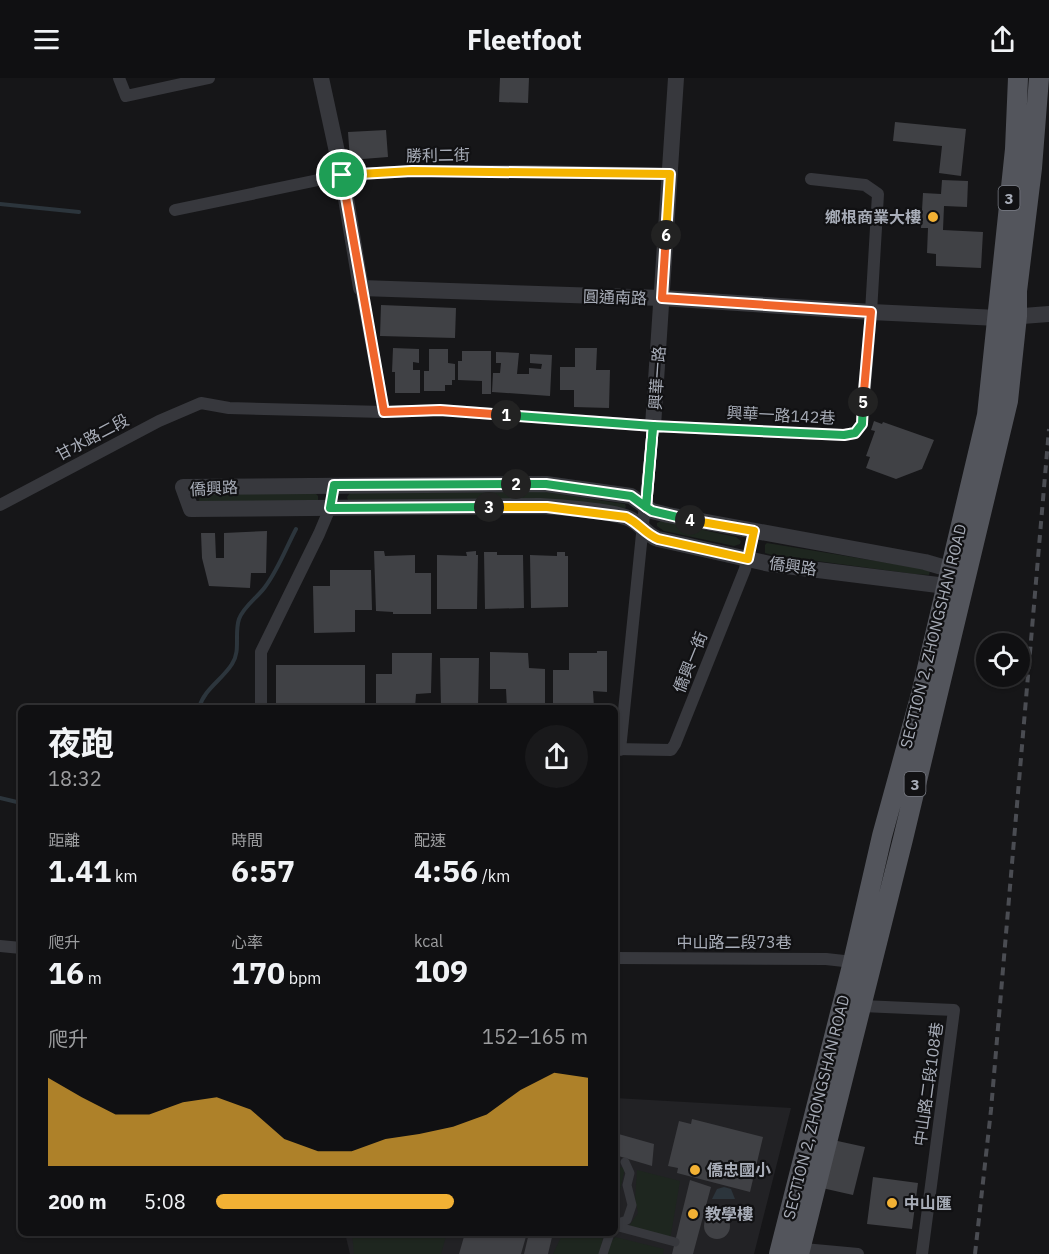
<!DOCTYPE html>
<html lang="zh-TW">
<head>
<meta charset="utf-8">
<style>
  body { margin:0; font-family:"IBM Plex Sans","Noto Sans TC",sans-serif; background:#19191b; color:#f1f3f6; height:100vh; display:flex; flex-direction:column; font-size:22px; white-space:nowrap }
  * { box-sizing:border-box; margin:0 }
  p { font-size:20px; color:#9c9d9f }
  .icon { flex:none; width:33px; height:33px; fill:none; stroke:currentColor; stroke-width:2; stroke-linecap:round; stroke-linejoin:round }
  .map { position:relative; flex:1; overflow:hidden }
  .side { position:absolute; left:18px; top:627px; width:600px; height:531px; display:flex; flex-direction:column; background:#101012; border-radius:9px; box-shadow:0 2px 4px #0004,0 0 0 2px #303032 }
  .side>* { flex:none }
  .buttons { position:absolute; left:976px; top:555px; display:grid; gap:12px }
  .buttons a { display:grid; place-items:center; width:54px; height:54px; border-radius:50%; background:#101012; box-shadow:0 2px 4px #0004,0 0 0 2px #303032; font-size:30px }
  .pin { position:absolute; display:grid; place-items:center; width:51px; height:51px; color:#fff; margin:-26px; border:3px solid #fff; border-radius:50%; box-shadow:0 2px 6px #0007 }
  .km { position:absolute; width:30px; height:30px; margin:-15px; border-radius:50%; background:#222; color:#fff; font-size:16px; line-height:30px; text-align:center }
  .round { display:grid; place-items:center; flex:none; width:63px; height:63px; border-radius:32px; background:#19191b }
  .headline { display:flex; align-items:center; justify-content:space-between; height:102px; padding:0 30px }
  h1 { font-size:33px; font-weight:700; line-height:45px }
  .stats { display:grid; grid-template-columns:repeat(3,1fr); gap:9px; height:102px; padding:6px 30px }
  .stats div { display:grid; align-content:center }
  .stats b { font-size:30px; font-weight:700 }
  .stats small { font-size:16px; font-weight:400 }
  .stats p { font-size:16px }
  .chart { height:168px; padding:12px 30px }
  .chart p { display:flex; justify-content:space-between }
  .chart svg { width:100%; height:108px; margin-top:6px; fill:#f2b134; opacity:.7 }
  ul { padding:0 30px; list-style:none; font-size:20px }
  li { display:grid; grid-template-columns:96px 72px 1fr; align-items:center; height:45px }
  li i { height:15px; border-radius:8px; background:#f2b134 }
  header { display:flex; justify-content:space-between; align-items:center; height:78px; padding:0 30px; background:#101012; font-size:27px; font-weight:700 }
  .map>svg:first-child { display:block }
</style>
</head>
<body>
<header><svg class="icon" aria-label="menu" viewBox="0 0 24 24"><path d="M4 6h16M4 12h16M4 18h16"/></svg>Fleetfoot<svg class="icon" aria-label="share" viewBox="0 0 24 24"><path d="M12 15V3M7 8l5-5 5 5M5 13v7h14v-7"/></svg></header>
<div class="map">
<svg width="1049" height="1176" viewBox="0 0 1049 1176">
  <rect width="100%" height="100%" fill="#161618"/>
  <path fill="#222225" d="M615,1020L791,1030L754,1176H350L345,1155H615Z"/>
  <path fill="#1e261f" d="M545,414L625,426L626,429L624,431L348,422L347,419L350,415Z
    M200,416H316L318,418V423H199Z
    M661,443L736,459L741,463L740,466L734,468L664,453L657,448V445Z
    M767,465L925,491L930,493L929,497L914,496L772,477L765,475V467Z
    M615,1088L625,1090L618,1122L615,1121Z
    M637,1092L680,1103L670,1162L629,1148L638,1135L635,1121Z
    M352,1155H447L441,1176H354Z
    M563,1155L604,1156L599,1176H553Z
    M615,1159L664,1171L663,1176H608L607,1170Z"/>
  <path fill="#2c353c" d="M724,1109L731,1111L735,1121H712L717,1111Z"/>
  <g fill="none" stroke-linecap="round" stroke-linejoin="round">
    <path stroke="#2c353c" stroke-width="4" d="M0,126L79,134
      M199,630C204,611 222,602 232,586C241,573 234,556 239,541C244,528 257,520 265,509C278,492 286,470 296,451
      M0,720L21,725"/>
  </g>
  <path fill="#404145" d="M500,0H529L528,25L499,24Z
    M895,44L966,51L961,98L939,95L942,68L893,63Z
    M386,52L388,79L350,82L348,54Z
    M942,102L968,103L967,129L944,128L943,152L983,154L981,190L936,188V176L927,175L928,150H921L923,115L941,116Z
    M381,227L456,230L455,260L380,258Z
    M393,270L419,271V285L413,284V292H420V315H395V294H392Z
    M575,270H597L596,292H610L609,330L574,329V312H560V289H575Z
    M429,271H448V285L455,286V302H452V307H445V313H424V293H429Z
    M462,273H491V316H482V303L458,302V283H462Z
    M496,274L519,275L517,296H529V290L541,291L542,286L530,285V276L552,277L550,318L492,314L493,295H500L501,285H496Z
    M874,343L882,346L883,344L934,362L922,391L896,401L866,390L870,379L866,378L875,353L871,352Z
    M267,453L266,495H251L250,510L209,508L202,480L201,455H215L216,480H224V455Z
    M374,473H384L385,478L415,477V495H431V536H393V534L376,533Z
    M476,473V477H478L477,531H437V477L467,478L466,474Z
    M484,474H497V477H523L524,530L485,531Z
    M557,474H565V478H568V529L531,530L530,477L557,478Z
    M330,492H371L372,532H355V554L314,555L313,508H330Z
    M597,573H607V614L593,613L594,630H553V592H569V575H597Z
    M490,574L528,575L529,590L545,591V630H507L506,611H490Z
    M392,575H432L431,615L416,616L415,630H376V596H392Z
    M440,580H479L478,630H441Z
    M276,587H365V630H276Z
    M692,1041L763,1059L750,1114L677,1095L678,1090L668,1088L679,1043L691,1046Z
    M615,1055L654,1066L652,1088L615,1077Z
    M833,1062L865,1069L853,1117L822,1110Z
    M873,1099L918,1105L912,1151L867,1146Z
    M690,1102L711,1109L693,1176H672Z
    M704 1148a13 13 0 1 1 26 0a13 13 0 1 1-26 0Z
    M465,1155H527L521,1176H459Z
    M529,1155H553L548,1176H524Z"/>
  <g fill="none" stroke-linecap="round" stroke-linejoin="round">
    <path stroke="#37383d" stroke-width="9" d="M615,1146L627,1142L632,1127L627,1107L630,1095L625,1084
      M615,1148L675,1164
      M603,1176L610,1155"/>
    <path stroke="#37383d" stroke-width="12" d="M119,0L126,18L209,0
      M175,132L342,97L412,93H528L670,96
      M361,210L384,334
      M0,427L159,343L201,325L229,330L384,334L440,332L653,348L844,357L855,355L862,346L871,234L878,116L865,107L811,101
      M261,630V574L319,456L330,430L334,407
      M615,671L671,672L675,666L745,491L754,453
      M620,672L653,348
      M0,868L21,870
      M615,880L826,881L853,884
      M862,928L954,932L922,1176
      M793,1170L858,1176"/>
    <path stroke="#37383d" stroke-width="16" d="M321,0L342,97L361,210L662,220L871,234L998,240L1049,236
      M653,348L676,0
      M946,508L770,486L658,461C646,457 641,445 628,440C610,433 561,429 540,428L191,431L183,409L546,406L631,418L652,433L668,437L925,484L949,491"/>
    <path stroke="#53555c" stroke-width="20" d="M779,1176L853,884L882,758L921,616L987,337L1015,71L1018,0
      M799,1176L903,761L1008,323L1017,238V213L1032,90L1039,0"/>
    <path stroke="#4a4c52" stroke-width="4" stroke-dasharray="8 6" stroke-linecap="butt" d="M975,1176L991,1032L1049,351"/>
  </g>
  <g fill="none" stroke-linecap="round" stroke-linejoin="round">
    <g stroke="#fff" stroke-width="12">
      <path id="split-1" d="M342,97L384,334L440,332L506,337"/>
    </g>
    <g stroke="#fff" stroke-width="12">
      <path id="split-2" d="M506,337L653,348L646,429L631,418L546,406H516"/>
    </g>
    <g stroke="#fff" stroke-width="12">
      <path id="split-3" d="M489,429L330,430L334,407L516,406"/>
    </g>
    <g stroke="#fff" stroke-width="12">
      <path id="split-4" d="M489,429H547L626,439C639,445 645,456 658,461L748,481L754,453L690,442"/>
    </g>
    <g stroke="#fff" stroke-width="12">
      <path id="split-5" d="M690,442L652,433L646,429L653,348L844,357L855,355L862,346L863,324"/>
    </g>
    <g stroke="#fff" stroke-width="12">
      <path id="split-6" d="M666,157L662,220L871,234L863,324"/>
    </g>
    <g stroke="#fff" stroke-width="12">
      <path id="split-7" d="M342,97L412,93L670,96L666,157"/>
    </g>
    <use href="#split-1" stroke="#f0652b" stroke-width="8"/>
    <use href="#split-2" stroke="#22a559" stroke-width="8"/>
    <use href="#split-3" stroke="#22a559" stroke-width="8"/>
    <use href="#split-4" stroke="#f5b400" stroke-width="8"/>
    <use href="#split-5" stroke="#22a559" stroke-width="8"/>
    <use href="#split-6" stroke="#f0652b" stroke-width="8"/>
    <use href="#split-7" stroke="#f5b400" stroke-width="8"/>
  </g>
  <g fill="#f2b134" stroke="#111113" stroke-width="2">
    <circle cx="933" cy="139" r="6"/>
    <circle cx="695" cy="1092" r="6"/>
    <circle cx="892" cy="1125" r="6"/>
    <circle cx="693" cy="1136" r="6"/>
  </g>
  <g text-anchor="middle" dominant-baseline="central" stroke-width="4.5" stroke-linejoin="round" paint-order="stroke">
    <g fill="#111113" stroke="#7b7e86" stroke-width="1.5">
      <rect x="998.5" y="108" width="21" height="24" rx="4.5"/>
      <rect x="904.5" y="694" width="21" height="24" rx="4.5"/>
    </g>
    <g font-size="15" font-weight="bold" fill="#a8adb8">
      <text x="1009" y="120">3</text>
      <text x="915" y="706">3</text>
    </g>
    <g font-size="16" fill="#a8adb8" stroke="#111113">
      <text transform="translate(438 77) rotate(-1)">勝利二街</text>
      <text transform="translate(615 219) rotate(2)">圓通南路</text>
      <text transform="translate(657 300) rotate(-86)">興華一路</text>
      <text transform="translate(781 337) rotate(3)">興華一路142巷</text>
      <text transform="translate(92 359) rotate(-28)">甘水路二段</text>
      <text transform="translate(214 410) rotate(-3)">僑興路</text>
      <text transform="translate(793 488) rotate(8)">僑興路</text>
      <text transform="translate(933 558) rotate(-76)">SECTION 2, ZHONGSHAN ROAD</text>
      <text transform="translate(690 584) rotate(-68)">僑興一街</text>
      <text x="734" y="864">中山路二段73巷</text>
      <text transform="translate(928 1006) rotate(-82)">中山路二段108巷</text>
      <text transform="translate(816 1029) rotate(-76)">SECTION 2, ZHONGSHAN ROAD</text>
    </g>
    <g font-size="16" font-weight="bold" fill="#a8adb8" stroke="#111113" text-anchor="start">
      <text x="921" y="139" text-anchor="end">鄉根商業大樓</text>
      <text x="707" y="1092">僑忠國小</text>
      <text x="904" y="1125">中山匯</text>
      <text x="705" y="1136">教學樓</text>
    </g>
  </g>
</svg>
<div class="buttons">
<a><svg class="icon" aria-label="locate" viewBox="0 0 24 24"><circle cx="12" cy="12" r="6"/><path d="M12 2v4M12 18v4M2 12h4M18 12h4"/></svg></a>
</div>
<div class="pin" style="left:342px;top:97px;background:#1e9e55"><svg class="icon" aria-label="arrive" viewBox="0 0 24 24"><path d="M6 21V4h12l-3 4 3 4H6"/></svg></div>
<b class="km" style="left:506px;top:337px">1</b>
<b class="km" style="left:516px;top:406px">2</b>
<b class="km" style="left:489px;top:429px">3</b>
<b class="km" style="left:690px;top:442px">4</b>
<b class="km" style="left:863px;top:324px">5</b>
<b class="km" style="left:666px;top:157px">6</b>
<section class="side">
<div class="headline"><div><h1>夜跑</h1><p>18:32</p></div><a class="round"><svg class="icon" aria-label="share" viewBox="0 0 24 24"><path d="M12 15V3M7 8l5-5 5 5M5 13v7h14v-7"/></svg></a></div>
<div class="stats">
<div><p>距離</p><b>1.41<small> km</small></b></div>
<div><p>時間</p><b>6:57</b></div>
<div><p>配速</p><b>4:56<small> /km</small></b></div>
</div>
<div class="stats">
<div><p>爬升</p><b>16<small> m</small></b></div>
<div><p>心率</p><b>170<small> bpm</small></b></div>
<div><p>kcal</p><b>109</b></div>
</div>
<div class="chart"><p><span>爬升</span>152–165 m</p>
<svg viewBox="0 0 160 44" preserveAspectRatio="none"><path d="M0 44V8L10 16L20 23L30 23L40 18L50 16L60 21L70 33L80 38L90 38L100 33L110 31L120 28L130 23L140 13L150 6L160 8V44z"/></svg>
</div>
<ul>
<li><b>200 m</b>5:08<i style="width:64%"></i></li>
</ul>
</section>
</div>
</body>
</html>
